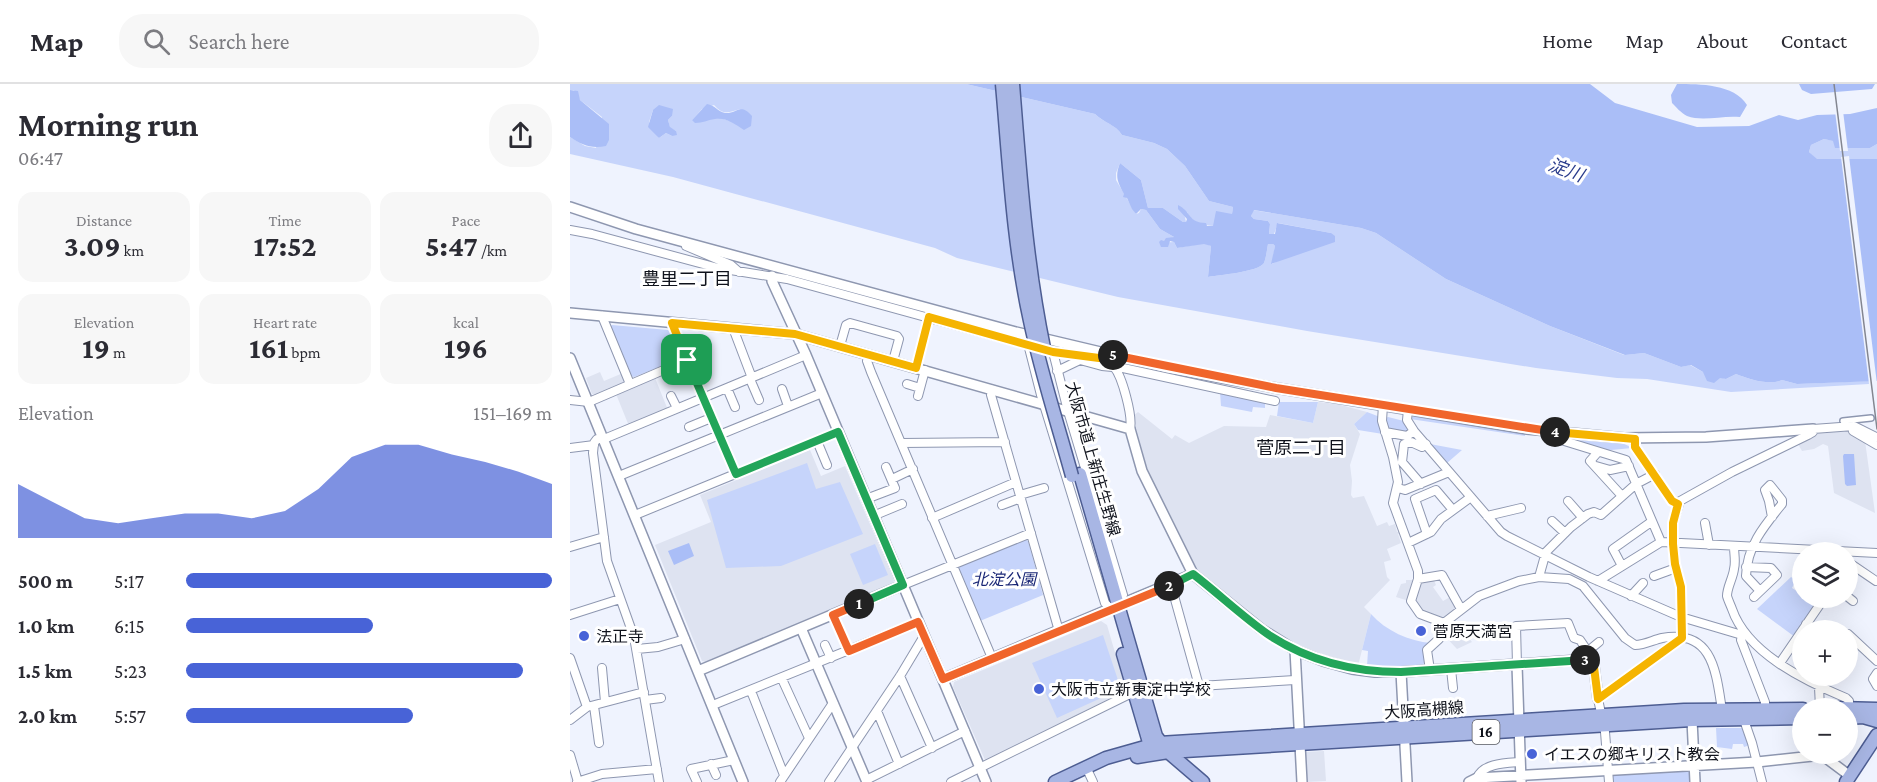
<!DOCTYPE html>
<html lang="en">
<head>
<meta charset="utf-8">
<style>
  body { margin:0; font-family:"Crimson Pro","Noto Sans JP",serif; background:#f7f7f7; color:#2b2b33; height:100vh; display:flex; flex-direction:column; font-size:22px; white-space:nowrap }
  * { box-sizing:border-box; margin:0 }
  p { font-size:20px; color:#7c7c81 }
  .icon { flex:none; width:33px; height:33px; fill:none; stroke:currentColor; stroke-width:2; stroke-linecap:round; stroke-linejoin:round }
  .map { position:relative; flex:1; overflow:hidden }
  .details { display:flex; flex-direction:column; background:#fff; width:570px }
  .details>* { flex:none }
  .fabs { position:absolute; left:1222px; top:458px; display:grid; gap:12px }
  .fabs a { display:grid; place-items:center; width:66px; height:66px; border-radius:50%; background:#fff; box-shadow:0 6px 24px #0002; font-size:30px }
  .pin { position:absolute; display:grid; place-items:center; width:51px; height:51px; color:#fff; margin:-26px; border-radius:12px; box-shadow:0 3px 9px #0006 }
  .km { position:absolute; width:30px; height:30px; margin:-15px; border-radius:50%; background:#222; color:#fff; font-size:16px; line-height:30px; text-align:center }
  .round { display:grid; place-items:center; flex:none; width:63px; height:63px; border-radius:24px; background:#f7f7f7 }
  .head { display:flex; align-items:center; justify-content:space-between; height:102px; padding:0 18px }
  h1 { font-size:33px; font-weight:700; line-height:45px }
  .stats { display:grid; grid-template-columns:repeat(3,1fr); gap:9px; height:102px; padding:6px 18px }
  .stats div { display:grid; align-content:center; border-radius:15px; background:#f7f7f7; text-align:center }
  .stats b { font-size:30px; font-weight:700 }
  .stats small { font-size:16px; font-weight:400 }
  .stats p { font-size:16px }
  .chart { height:168px; padding:12px 18px }
  .chart p { display:flex; justify-content:space-between }
  .chart svg { width:100%; height:108px; margin-top:6px; fill:#4863d7; opacity:.7 }
  ul { padding:0 18px; list-style:none; font-size:20px }
  li { display:grid; grid-template-columns:96px 72px 1fr; align-items:center; height:45px }
  li i { height:15px; border-radius:8px; background:#4863d7 }
  header { display:flex; align-items:center; gap:36px; box-sizing:border-box; height:84px; padding:0 30px; background:#fff; border-bottom:2px solid #e1e1e2 }
  header strong { font-size:28px }
  nav { display:flex; gap:33px; margin-inline-start:auto; font-size:21px }
  .search { width:420px; height:54px; background:#f7f7f7; display:flex; align-items:center; gap:15px; box-sizing:border-box; padding:0 21px; border-radius:24px; color:#7c7c81; font-size:22px }
  main { display:flex; flex:1; min-height:0 }
  .map>svg:first-child { display:block }
</style>
</head>
<body>
<header>
<strong>Map</strong>
<div class="search"><svg class="icon" aria-label="search" viewBox="0 0 24 24"><circle cx="10" cy="10" r="6"/><path d="M15 15l6 6"/></svg>Search here</div>
<nav><a>Home</a><a>Map</a><a>About</a><a>Contact</a></nav>
</header>
<main>
<section class="details">
<div class="head"><div><h1>Morning run</h1><p>06:47</p></div><a class="round"><svg class="icon" aria-label="share" viewBox="0 0 24 24"><path d="M12 15V3M7 8l5-5 5 5M5 13v7h14v-7"/></svg></a></div>
<div class="stats">
<div><p>Distance</p><b>3.09<small> km</small></b></div>
<div><p>Time</p><b>17:52</b></div>
<div><p>Pace</p><b>5:47<small> /km</small></b></div>
</div>
<div class="stats">
<div><p>Elevation</p><b>19<small> m</small></b></div>
<div><p>Heart rate</p><b>161<small> bpm</small></b></div>
<div><p>kcal</p><b>196</b></div>
</div>
<div class="chart"><p><span>Elevation</span>151–169 m</p>
<svg viewBox="0 0 160 44" preserveAspectRatio="none"><path d="M0 44V22L10 29L20 36L30 38L40 36L50 34L60 34L70 36L80 33L90 24L100 11L110 6L120 6L130 10L140 13L150 17L160 22V44z"/></svg>
</div>
<ul>
<li><b>500 m</b>5:17<i style="width:100%"></i></li>
<li><b>1.0 km</b>6:15<i style="width:51%"></i></li>
<li><b>1.5 km</b>5:23<i style="width:92%"></i></li>
<li><b>2.0 km</b>5:57<i style="width:62%"></i></li>
</ul>
</section>
<div class="map">
<svg width="1307" height="698" viewBox="0 0 1307 698">
  <rect width="100%" height="100%" fill="#eff3fe"/>
  <path fill="#dee3f1" d="M30,288L34,297L53,289L56,297L54,299L26,311L22,310L16,294Z
    M85,294L98,326L59,342L46,310Z
    M748,318L767,320L797,328L784,340L790,350L780,381L782,397L781,411L783,414L794,412L807,442L817,438L819,442L825,440L827,448L830,447L831,449L828,450L831,459L817,465L821,476L814,478L817,493L820,496L794,523L801,530L788,582L745,570L701,547L629,489L577,384L563,332L568,328L602,355L605,351L619,359L654,342L696,343L700,331L743,339Z
    M1249,348H1280L1287,351L1295,357L1305,429L1264,409L1258,362L1253,360L1244,365L1232,367L1228,360Z
    M240,366L251,392L275,382L324,496L323,501L136,578L132,577L85,461L141,438L130,411Z
    M863,494L866,501L863,503L873,517L882,512L889,525L873,536L852,529L842,517L848,497Z
    M836,496H846L839,517L826,513L831,500L836,499Z
    M882,534L902,558L887,565L872,549Z
    M531,537L537,541L555,603L554,607L418,676H415L383,603L384,598Z
    M754,667L756,697L735,698L733,671L736,668Z"/>
  <path fill="#c6d4fb" fill-rule="evenodd" d="M0,0H396L525,30C534,39 544,39 552,51L584,59L597,65L615,82L639,117L663,123L662,130L643,142C632,141 621,138 617,128L614,129L616,138H613L593,124H578L571,96L550,79L546,89V96L566,130L569,129L571,125L576,126L590,145L604,153L589,159L604,158L607,164L634,159L641,162L638,193C648,191 689,188 694,179C696,174 697,166 698,160H703L705,162L702,180L761,149L708,139L704,150H699L700,140L698,137L684,135L681,132L683,126L791,144L806,149L876,195L980,242L1054,271L1074,269L1111,283L1120,281L1133,288L1156,295L1166,290C1179,295 1199,302 1212,296L1227,300L1299,297V300L1161,308L1077,295L1047,294L966,284L737,247L548,213L387,174L365,164L103,93L0,70V53L15,62L26,64L32,33L10,16L4,6H0ZM144,21C153,31 158,29 170,25L160,37L150,34L122,36L132,25ZM83,26L102,32L98,36L100,44L106,47L102,52L96,49L89,54L79,38Z
    M1254,55L1300,64L1307,60V75H1246L1239,68L1241,61Z
    M42,241L98,246L101,248L111,271L109,275L64,293L61,292L40,243Z
    M650,308L695,318V324L683,323L682,328L651,322Z
    M709,318H748L743,339L707,332Z
    M797,328L810,333L813,350L788,346L784,340Z
    M845,331L955,348V352L840,335Z
    M818,333L834,337L840,345L835,351L817,348L813,335Z
    M994,353L1051,358L1062,364L1031,367L993,354Z
    M860,360L892,366L877,379Z
    M237,379L246,405L270,398L293,450L211,482L156,484L137,416Z
    M455,455L458,457L473,511L410,537L388,485L390,482Z
    M305,460L318,491L293,501L280,470Z
    M1221,493L1226,496L1222,504L1233,511V513L1247,520L1225,553L1187,525Z
    M801,530C816,547 839,557 861,559L853,582H797L798,567L792,566Z
    M533,551L551,605L487,634L462,579Z
    M1146,644H1172L1175,646L1180,661L1174,663L1173,660H1163L1162,665L1147,663Z
    M1118,686L1121,688L1122,698H1041V694L1044,690Z"/>
  <path fill="#aabef7" d="M396,0H1020L1045,19L1127,43L1179,42L1209,31L1228,36L1247,31L1280,30L1307,24V60L1300,64H1265L1263,57L1254,55L1241,61L1239,68L1247,75H1307V297L1227,300L1212,296C1199,302 1179,295 1166,290L1156,295L1150,294L1144,299L1137,297L1133,288L1121,281L1111,283L1074,269L1055,271L980,242L876,195L806,149L791,144L684,126L681,132L684,135L698,137L700,140L699,150H705L707,139L761,149L765,152V158L701,180L705,162L703,160H698C697,166 696,174 694,179C689,188 648,191 638,193L641,162L634,160L607,164L604,158L600,157L598,163H591L589,158L591,156L594,157L596,154L604,153L590,145L576,126L571,125L566,130L562,125L557,114L553,113L554,110C547,97 545,92 550,79L571,96L578,124H593L613,138H616L617,135L608,125V121C621,127 618,139 636,139L637,142H643L646,127L662,130L663,123L639,117L615,82L597,65L584,59L552,51C545,40 534,39 525,30Z
    M1107,0C1130,0 1164,0 1177,21L1170,33C1153,31 1133,38 1117,32C1111,29 1106,23 1102,19L1101,11Z
    M1229,0H1305L1302,5L1241,10L1232,6Z
    M0,6L8,7L10,16L39,40V56L36,62C21,65 12,61 0,53Z
    M137,20C145,21 148,28 155,29C167,30 170,18 182,32L181,42L174,46C165,40 156,33 145,35C137,36 133,39 125,39L122,36Z
    M89,21L103,25L102,32L98,36L100,43L106,47L107,51L102,52L96,49L89,54L78,43L83,26Z
    M1274,370H1284L1286,401L1277,402L1275,400L1273,372Z
    M119,459L124,472L104,481L98,467Z"/>
  <path fill="#eff3fe" d="M1265,27H1273L1278,67H1270Z
    M1279,72L1307,300H1299L1271,73Z"/>
  <g fill="none" stroke-linecap="round" stroke-linejoin="round">
    <g stroke="#8e97b0" stroke-width="8">
      <path id="pedestrian" d="M1273,337L1301,334"/>
    </g>
    <g stroke="#8e97b0" stroke-width="10">
      <path id="minor" d="M0,146L22,150L148,184L217,195L483,268L529,274L543,271
        M116,162L161,181L169,188
        M32,232L60,300
        M102,239L166,390
        M163,244L182,294
        M458,260L471,311L535,519L541,525
        M270,262L276,241L280,239L327,252L329,255L323,277
        M483,268L498,327L553,511L549,520
        M299,270L297,277L301,288L422,574
        M544,283C552,292 563,332 560,345
        M346,284L359,233
        M487,287L510,276L532,282L553,284L705,317
        M180,295L189,316
        M337,300L350,304
        M157,304L165,323
        M212,305L218,322
        M423,306L421,311L489,547
        M101,312L107,324
        M348,312L355,286
        M0,316L19,318L117,276
        M813,321L812,337L823,373L828,398L823,419L848,487V495L841,517L850,530L874,539
        M838,326L837,336L844,347L931,448L937,452L1019,493L1111,533L1172,551
        M119,343L141,334
        M976,347L978,352L1056,376L1091,458L1307,469
        M1283,347L1307,361
        M815,348L837,352L844,347
        M1065,355V363L1102,417L1108,420
        M247,357L257,381
        M332,359L435,358
        M0,364L24,361
        M1028,368L1020,377L1052,412
        M1026,382L1040,386L1059,382
        M49,392L252,309
        M322,395L343,385
        M851,400L832,378L834,360L841,358L852,363L856,360
        M828,404L835,406L879,388
        M450,411L474,404
        M296,415L325,404L316,383
        M998,417L1013,434
        M432,421L451,414
        M65,431L268,348
        M303,432L332,420
        M917,432L951,424
        M362,434L446,398
        M982,437L995,449
        M1135,439L1139,461
        M857,450L845,415L866,406L883,426
        M838,459L861,448L871,435L901,413
        M1164,462C1164,470 1166,478 1164,485C1163,494 1157,503 1157,512C1158,516 1161,522 1162,525C1177,569 1235,597 1276,614L1279,617V624
        M0,463L34,453
        M1278,478L1306,497
        M1052,482L1043,465L1081,438
        M1176,483L1201,484L1207,491L1184,513
        M1084,492L1106,484
        M969,493L999,495L1013,502L1055,554L1065,561C1075,561 1083,556 1092,554C1143,545 1146,588 1152,626
        M848,495L872,491L891,525
        M1028,497L1091,458
        M333,501L461,449
        M601,501L629,602
        M1190,507L1176,492C1177,462 1194,442 1212,420V416L1200,401L1195,406L1199,417L1202,433
        M1061,512L1073,499
        M1278,513L1283,517
        M0,531L50,515
        M263,531L279,567
        M1236,540L1248,546
        M1278,550L1307,577
        M1175,551H1172L1171,556L1195,618V625
        M1112,554L1111,503L1105,480L1103,460V439L1110,417L1162,388L1238,351L1243,348V345L1284,342L1306,353
        M255,561L261,574
        M67,565L88,563L115,555
        M1018,567L1029,558
        M0,574L17,623
        M1210,579L1255,513
        M947,581L946,542L998,539L1004,554L1010,556L1023,575
        M32,584L35,618
        M881,585L883,604
        M860,586L857,566L869,555L874,539L909,512L949,497L969,493L976,468L1001,443L1018,430L1024,428L1031,431L1066,400L1085,390
        M1307,589L1303,595L1307,602
        M330,592L362,664
        M212,595L239,654
        M1249,603L1250,624
        M181,607L214,691
        M75,616L91,614
        M143,621L348,538
        M24,622L29,659
        M307,627L329,680
        M1173,633L1182,659L1192,698
        M0,636L17,623L74,608
        M0,671L8,698
        M141,680L146,691
        M516,683L523,698
        M907,694C913,679 936,679 950,678
        M296,696L395,647
        M7,698L32,690L87,685
        M89,698L64,553L37,477L23,369L24,359L27,355H34L236,271
        M127,698L121,685L164,676
        M210,698L263,619
        M259,698L330,592L354,552
        M381,698L564,608L597,604L725,596
        M1039,698L1035,648L1028,615L1111,554"/>
    </g>
    <g stroke="#8e97b0" stroke-width="12">
      <path id="tertiary" d="M0,123L66,145L446,248L598,284L706,304L957,345L1054,354L1136,353L1243,345
        M202,192V197L236,271L416,698
        M0,229L225,250L560,345L572,387L623,490L691,545L725,566L753,577L782,585L805,588H831L1023,575L1028,615
        M0,274L173,698
        M231,544L297,698
        M725,566L732,698
        M947,581L951,698
        M128,587L333,501
        M831,588L837,698
        M373,595L623,490
        M1122,636L1125,698
        M899,698L907,694L1187,678L1252,671L1280,692"/>
    </g>
    <g stroke="#4d5d92" stroke-width="15">
      <path id="primary" d="M510,390L586,652L598,668L633,698
        M553,570L578,655L585,667
        M1269,624L1307,625
        M1278,634L1293,633L1307,637
        M567,673L598,668L1122,636L1233,634
        M485,698L536,674L589,659L1114,626L1233,625
        M1276,698L1307,651"/>
    </g>
    <use href="#pedestrian" stroke="#fff" stroke-width="5"/>
    <use href="#minor" stroke="#fff" stroke-width="8"/>
    <use href="#tertiary" stroke="#fff" stroke-width="9"/>
    <use href="#primary" stroke="#a8b6e4" stroke-width="12"/>
    <path stroke="#838690" stroke-width="1.5" d="M1264,0L1307,345"/>
    <g stroke="#4d5d92" stroke-width="15" stroke-linecap="butt">
      <path id="primary-bridge" d="M432,0C439,79 443,160 460,237C471,289 488,341 502,392
        M443,0C450,88 456,177 474,264"/>
    </g>
    <use href="#primary-bridge" stroke="#a8b6e4" stroke-width="12"/>
  </g>
  <g fill="none" stroke-linecap="round" stroke-linejoin="round">
    <g stroke="#fff" stroke-width="12">
      <path id="split-1" d="M117,276L166,390L268,348L333,501L289,520"/>
    </g>
    <g stroke="#fff" stroke-width="12">
      <path id="split-2" d="M289,520L263,531L279,567L348,538L373,595L599,502"/>
    </g>
    <g stroke="#fff" stroke-width="12">
      <path id="split-3" d="M599,502L623,490C649,510 673,533 699,551C739,577 784,588 831,588L1015,576"/>
    </g>
    <g stroke="#fff" stroke-width="12">
      <path id="split-4" d="M985,348L1065,355V363L1102,417L1108,420L1103,439V460L1105,480L1111,503L1112,554L1028,615L1023,575L1015,576"/>
    </g>
    <g stroke="#fff" stroke-width="12">
      <path id="split-5" d="M543,271L706,304L985,348"/>
    </g>
    <g stroke="#fff" stroke-width="12">
      <path id="split-6" d="M117,276L102,239L225,250L346,284L359,233L483,268L529,274L543,271"/>
    </g>
    <use href="#split-1" stroke="#22a559" stroke-width="8"/>
    <use href="#split-2" stroke="#f0652b" stroke-width="8"/>
    <use href="#split-3" stroke="#22a559" stroke-width="8"/>
    <use href="#split-4" stroke="#f5b400" stroke-width="8"/>
    <use href="#split-5" stroke="#f0652b" stroke-width="8"/>
    <use href="#split-6" stroke="#f5b400" stroke-width="8"/>
  </g>
  <g fill="#4863d7" stroke="#fff" stroke-width="2">
    <circle cx="851" cy="547" r="6"/>
    <circle cx="14" cy="552" r="6"/>
    <circle cx="469" cy="605" r="6"/>
    <circle cx="962" cy="670" r="6"/>
  </g>
  <g text-anchor="middle" dominant-baseline="central" stroke-width="6" stroke-linejoin="round" paint-order="stroke">
    <rect fill="#fff" stroke="#57595f" stroke-width="1.5" x="902.5" y="636" width="27" height="24" rx="4.5"/>
    <g font-size="15" font-weight="bold" fill="#0f121b">
      <text x="916" y="648">16</text>
    </g>
    <g font-size="16" fill="#0f121b" stroke="#fff">
      <text transform="translate(523 375) rotate(74)">大阪市道上新庄生野線</text>
      <text transform="translate(854 626) rotate(-4)">大阪高槻線</text>
    </g>
    <g font-size="16" font-style="italic" fill="#192675" stroke="#fff">
      <text x="434" y="495">北淀公園</text>
    </g>
    <g font-size="16" fill="#0f121b" stroke="#fff" text-anchor="start">
      <text x="863" y="547">菅原天満宮</text>
      <text x="26" y="552">法正寺</text>
      <text x="481" y="605">大阪市立新東淀中学校</text>
      <text x="974" y="670">イエスの郷キリスト教会</text>
    </g>
    <g font-size="18" font-style="italic" fill="#2a3c8c" stroke="#fff">
      <text transform="translate(996 86) rotate(20)">淀川</text>
    </g>
    <g font-size="18" fill="#0f121b" stroke="#fff">
      <text x="117" y="195">豊里二丁目</text>
      <text x="731" y="364">菅原二丁目</text>
    </g>
  </g>
</svg>
<div class="fabs">
<a><svg class="icon" aria-label="layers" viewBox="0 0 24 24"><path d="M12 4l9 5-9 5-9-5zM3 14l9 5 9-5"/></svg></a>
<a>+</a>
<a>−</a>
</div>
<div class="pin" style="left:117px;top:276px;background:#1e9e55"><svg class="icon" aria-label="arrive" viewBox="0 0 24 24"><path d="M6 21V4h12l-3 4 3 4H6"/></svg></div>
<b class="km" style="left:289px;top:520px">1</b>
<b class="km" style="left:599px;top:502px">2</b>
<b class="km" style="left:1015px;top:576px">3</b>
<b class="km" style="left:985px;top:348px">4</b>
<b class="km" style="left:543px;top:271px">5</b>
</div>
</main>
</body>
</html>
